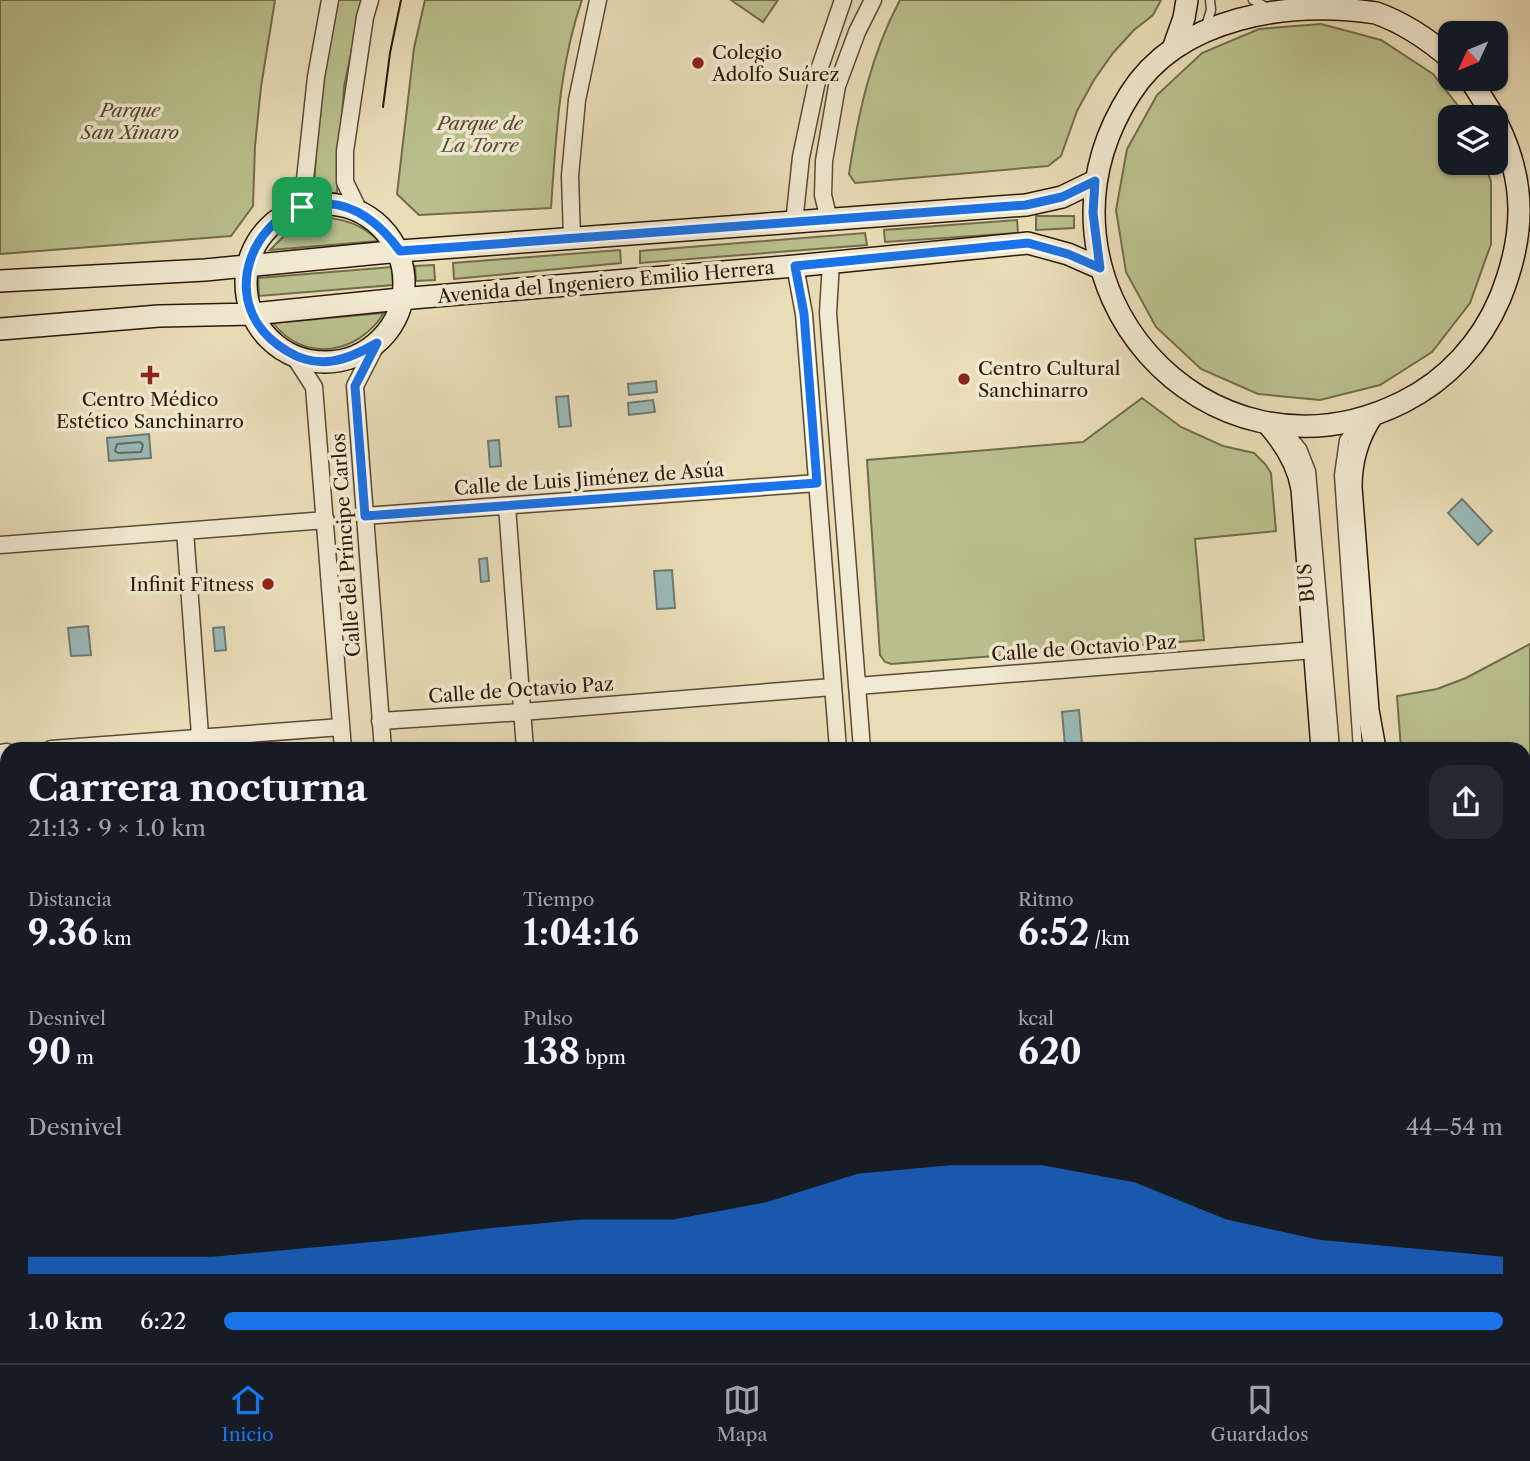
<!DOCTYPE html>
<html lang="es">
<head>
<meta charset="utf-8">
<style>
  body { margin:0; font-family:"Libre Caslon Text",serif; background:#242831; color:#f1f3f6; height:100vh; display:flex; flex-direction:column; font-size:26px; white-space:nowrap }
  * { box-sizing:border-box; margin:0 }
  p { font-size:23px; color:#9ea1a6 }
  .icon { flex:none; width:38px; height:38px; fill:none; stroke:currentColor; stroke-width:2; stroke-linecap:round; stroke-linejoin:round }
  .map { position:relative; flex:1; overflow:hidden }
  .sheet { position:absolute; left:0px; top:742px; width:1531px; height:621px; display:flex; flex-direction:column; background:#171b24; border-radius:21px 21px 0 0; box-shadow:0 2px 5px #0004 }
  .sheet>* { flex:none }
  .needle { width:46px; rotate:226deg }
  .controls { position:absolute; left:1438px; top:21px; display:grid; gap:14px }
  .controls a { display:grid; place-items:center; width:70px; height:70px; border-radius:14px; background:#171b24; box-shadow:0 2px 5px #0004; font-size:35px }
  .pin { position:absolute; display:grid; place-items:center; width:60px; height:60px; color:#fff; margin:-30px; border-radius:14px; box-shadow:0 4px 10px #0006 }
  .round { display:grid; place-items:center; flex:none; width:74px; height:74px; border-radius:21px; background:#242831 }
  .summary { display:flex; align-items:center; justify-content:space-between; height:119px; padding:0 28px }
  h1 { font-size:38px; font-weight:800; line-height:52px }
  .figures { display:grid; grid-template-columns:repeat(3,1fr); gap:10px; height:119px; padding:7px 28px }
  .figures div { display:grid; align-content:center }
  .figures b { font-size:35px; font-weight:800 }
  .figures small { font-size:19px; font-weight:400 }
  .figures p { font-size:19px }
  .chart { height:196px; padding:14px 28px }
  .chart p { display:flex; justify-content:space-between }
  .chart svg { width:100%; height:126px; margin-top:7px; fill:#1a73e8; opacity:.7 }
  ul { padding:0 28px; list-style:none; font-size:23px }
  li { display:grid; grid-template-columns:112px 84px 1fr; align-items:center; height:52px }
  li i { height:18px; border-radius:9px; background:#1a73e8 }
  .dock { display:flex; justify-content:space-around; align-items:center; height:98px; border-top:2px solid #363941; background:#171b24; font-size:19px; color:#9ea1a6 }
  .dock a { display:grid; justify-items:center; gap:4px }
  .dock .current { color:#1a73e8 }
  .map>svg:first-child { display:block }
</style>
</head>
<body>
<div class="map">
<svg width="1530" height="1363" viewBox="0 0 1530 1363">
  <rect width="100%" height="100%" fill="#e9ddb8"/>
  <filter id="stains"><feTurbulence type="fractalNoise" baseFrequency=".00286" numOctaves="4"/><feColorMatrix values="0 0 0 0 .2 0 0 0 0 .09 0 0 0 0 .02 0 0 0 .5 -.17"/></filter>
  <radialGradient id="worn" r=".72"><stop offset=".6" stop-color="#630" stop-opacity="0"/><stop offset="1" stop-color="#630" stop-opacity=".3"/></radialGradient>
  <path fill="#b9c08d" stroke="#736c4b" stroke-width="2" d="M0,0H275L261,87L255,146L253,206L231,236L0,254Z
    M336,0H362L344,87L337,193H314C316,128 324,64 336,0Z
    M425,0H582C559,66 556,138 551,208L419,215L397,194L414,48Z
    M731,0H778L763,22Z
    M900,0H1161L1153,15L1134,30L1113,53L1094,80L1077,111L1061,156L1048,166L855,183L849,174C858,114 871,54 900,0Z
    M1321,24L1381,40L1433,74L1467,117H1451V163H1485L1491,182V244L1470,303L1432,352L1380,385L1320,400L1258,394L1201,369L1156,327L1126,272L1116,210L1127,149L1157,95L1202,53L1259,29Z
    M1036,216H1074V228L1036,230Z
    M321,217C345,219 361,224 379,241L270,250L291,229Z
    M1017,220L1018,233L885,242L884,230Z
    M865,233L867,245L640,263V251Z
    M620,250L621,263L454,279L453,263Z
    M434,265L435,280L416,281L415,266Z
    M392,267L393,285L259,296L258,278Z
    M384,313C358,354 305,364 273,323Z
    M1142,398L1181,427L1223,446L1254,453L1265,464L1271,473L1276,531L1195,539L1204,640L891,664L885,662L880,655L867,460L1083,442Z
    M1530,644V811H1524V749H1401L1397,696L1437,689L1466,678Z
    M1524,871H1530V1114L1524,1109Z"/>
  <path fill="#9abab8" stroke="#6e7a72" stroke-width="2" d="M656,381L657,392L629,395L628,384Z
    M568,396L571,426L559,427L556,397Z
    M653,400L655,412L629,415L628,403Z
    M149,434L151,458L109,461L107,438Z
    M499,440L501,466L490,467L488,441Z
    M1462,499L1492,531L1478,545L1448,513Z
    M487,558L489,581L481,582L479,559Z
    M672,570L675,608L657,609L654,571Z
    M88,626L91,655L71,656L68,628Z
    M224,627L226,650L215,651L213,628Z
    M1079,710L1082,744L1065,746L1062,712Z"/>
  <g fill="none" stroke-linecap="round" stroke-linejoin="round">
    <path stroke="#646a60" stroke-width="2" d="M140,442L143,445L141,452L118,453L115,451L117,444Z"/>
    <g stroke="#5c4a35" stroke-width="11">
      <path id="lane" d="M1253,0L1264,6
        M1206,26L1211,10L1210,0
        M1354,424L1344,440L1339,475L1358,749
        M1284,426L1302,448L1311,471L1335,749
        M1413,1356L1415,1363"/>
    </g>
    <g stroke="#5c4a35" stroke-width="19">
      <path id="street" d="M302,207L316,77L330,0
        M359,211L345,182V151L365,17L370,0
        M829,220L823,195L824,161L837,86L857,32L873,0
        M794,223L801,157L820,67L843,0
        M572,237L570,176L577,100L598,0
        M831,262L828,313L862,749
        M795,266L804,314L838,749
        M377,343L355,386L383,749
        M294,356L314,387L343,749
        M507,506L525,749
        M364,516L817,483
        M185,531L201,749
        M0,545L326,520
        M857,686L1314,650
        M380,721L522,712L832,687
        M51,749L341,727
        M0,753L7,752
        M1524,844L1530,843
        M0,964H7
        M0,1172L7,1171
        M1524,1278L1530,1279
        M1524,1318L1530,1319
        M389,1356L390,1363
        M428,1356L429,1363
        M488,1356L489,1363
        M862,1356L872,1363
        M231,1363L296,1356
        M332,1363V1356
        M733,1363L819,1356
        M918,1363L924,1356"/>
    </g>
    <g stroke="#2d1909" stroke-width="24">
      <path id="secondary" d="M1174,46L1184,18L1187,0
        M1451,59C1428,39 1404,23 1376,13C1290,0 1179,16 1130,94C1012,280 1206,500 1403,402C1447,380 1481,343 1500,298C1525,236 1527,182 1496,121
        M1470,79L1494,117
        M246 283a79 79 0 1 1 158 0a79 79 0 1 1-158 0Z
        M0,281L205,270L400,251L1026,205L1062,197L1095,181
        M0,329L159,316L253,314L400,299L795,266L1028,243L1068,254L1100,268
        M1372,416C1358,437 1351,462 1351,487L1368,710L1375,749
        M1267,423C1284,442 1298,464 1302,489L1322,749
        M1339,1356L1349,1363
        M1370,1356L1371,1363
        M1429,1363L1439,1356"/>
    </g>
    <use href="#lane" stroke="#f1e9d1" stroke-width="8"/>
    <use href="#street" stroke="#f1e9d1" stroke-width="16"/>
    <use href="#secondary" stroke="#f1e9d1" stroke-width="21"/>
    <path stroke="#2d1909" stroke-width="2" d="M383,107L390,53L401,0"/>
  </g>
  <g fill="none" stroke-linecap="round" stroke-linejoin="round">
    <g stroke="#fff" stroke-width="14">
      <path id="route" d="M1095,181L1093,213L1100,268L1068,254L1028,243L795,266L804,314L817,483L365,516L355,386L377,343C348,360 319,371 287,351C180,287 307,123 400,251L1026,205L1062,197Z"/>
    </g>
    <use href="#route" stroke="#1a73e8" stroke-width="9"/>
  </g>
  <g fill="#8f2418" stroke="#f1e9d1" stroke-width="2.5">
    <circle cx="698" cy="63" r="7"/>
    <path d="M146.5 364.5h7v7h7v7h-7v7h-7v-7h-7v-7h7z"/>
    <circle cx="964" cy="379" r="7"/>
    <circle cx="268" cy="584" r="7"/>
  </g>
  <g text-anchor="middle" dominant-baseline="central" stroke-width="7" stroke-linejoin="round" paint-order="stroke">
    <g font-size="19" fill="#2d1909" stroke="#f1e9d1" text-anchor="start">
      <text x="712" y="52">Colegio<tspan x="712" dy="22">Adolfo Suárez</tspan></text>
      <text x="978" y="368">Centro Cultural<tspan x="978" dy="22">Sanchinarro</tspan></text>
      <text x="150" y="399" text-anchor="middle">Centro Médico<tspan x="150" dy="22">Estético Sanchinarro</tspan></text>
      <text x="254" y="584" text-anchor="end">Infinit Fitness</text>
    </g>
    <g font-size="19" font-style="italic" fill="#574b31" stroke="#f1e9d1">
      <text x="130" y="110">Parque<tspan x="130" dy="22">San Xinaro</tspan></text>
      <text x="480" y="123">Parque de<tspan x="480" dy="22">La Torre</tspan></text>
    </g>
    <g font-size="19" fill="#2d1909" stroke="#f1e9d1">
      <text transform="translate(606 282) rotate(-5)">Avenida del Ingeniero Emilio Herrera</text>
      <text transform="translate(589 479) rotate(-4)">Calle de Luis Jiménez de Asúa</text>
      <text transform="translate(346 545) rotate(-94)">Calle del Príncipe Carlos</text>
      <text transform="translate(1306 583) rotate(-95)">BUS</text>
      <text transform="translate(1084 648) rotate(-4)">Calle de Octavio Paz</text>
      <text transform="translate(521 690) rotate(-4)">Calle de Octavio Paz</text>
    </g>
  </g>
  <rect width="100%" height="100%" filter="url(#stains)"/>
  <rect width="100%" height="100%" fill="url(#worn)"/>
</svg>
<div class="controls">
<a><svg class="needle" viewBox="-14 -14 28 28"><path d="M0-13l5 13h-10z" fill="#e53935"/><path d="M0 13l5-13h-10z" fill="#9ea1a6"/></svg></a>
<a><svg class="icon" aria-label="layers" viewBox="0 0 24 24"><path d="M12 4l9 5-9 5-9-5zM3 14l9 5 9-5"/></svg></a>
</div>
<div class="pin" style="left:302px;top:207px;background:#1e9e55"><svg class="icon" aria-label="arrive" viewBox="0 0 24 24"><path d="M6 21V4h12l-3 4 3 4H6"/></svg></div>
<section class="sheet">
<div class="summary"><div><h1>Carrera nocturna</h1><p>21:13 · 9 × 1.0 km</p></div><a class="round"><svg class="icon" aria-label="share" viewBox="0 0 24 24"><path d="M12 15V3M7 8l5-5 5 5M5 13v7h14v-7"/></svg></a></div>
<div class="figures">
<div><p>Distancia</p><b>9.36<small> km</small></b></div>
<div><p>Tiempo</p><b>1:04:16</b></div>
<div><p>Ritmo</p><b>6:52<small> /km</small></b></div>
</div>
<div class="figures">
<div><p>Desnivel</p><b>90<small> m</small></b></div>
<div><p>Pulso</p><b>138<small> bpm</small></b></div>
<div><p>kcal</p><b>620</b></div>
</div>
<div class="chart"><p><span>Desnivel</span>44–54 m</p>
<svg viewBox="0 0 160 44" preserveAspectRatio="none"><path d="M0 44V38L10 38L20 38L30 35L40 32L50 28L60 25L70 25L80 19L90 9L100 6L110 6L120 12L130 25L140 32L150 35L160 38V44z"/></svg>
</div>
<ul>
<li><b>1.0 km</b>6:22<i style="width:100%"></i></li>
</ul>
</section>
</div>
<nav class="dock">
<a class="current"><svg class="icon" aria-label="home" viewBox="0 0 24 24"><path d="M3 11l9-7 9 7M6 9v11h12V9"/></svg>Inicio</a>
<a><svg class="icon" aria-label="map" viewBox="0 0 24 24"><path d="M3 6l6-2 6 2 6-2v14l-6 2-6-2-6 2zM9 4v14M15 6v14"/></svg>Mapa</a>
<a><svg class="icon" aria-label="saved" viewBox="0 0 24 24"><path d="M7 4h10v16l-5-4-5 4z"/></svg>Guardados</a>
</nav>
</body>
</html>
